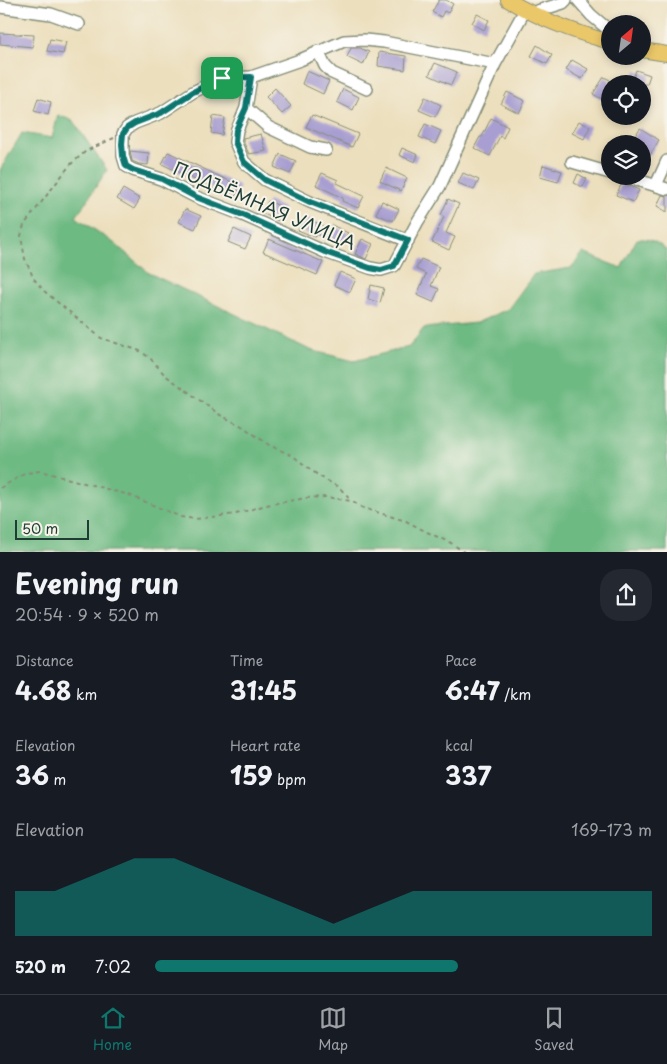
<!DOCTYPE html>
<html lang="en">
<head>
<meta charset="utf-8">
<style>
  body { margin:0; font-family:"Playpen Sans",sans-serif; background:#242831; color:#f1f3f6; height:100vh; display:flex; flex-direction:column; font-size:19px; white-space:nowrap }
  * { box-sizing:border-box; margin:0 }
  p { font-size:16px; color:#9ea1a6 }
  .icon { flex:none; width:28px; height:28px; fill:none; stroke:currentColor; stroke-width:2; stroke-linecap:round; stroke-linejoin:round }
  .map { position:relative; height:552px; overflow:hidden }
  .sheet { display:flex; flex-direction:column; background:#171b24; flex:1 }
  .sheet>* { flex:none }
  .needle { width:32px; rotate:29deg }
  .buttons { position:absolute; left:601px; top:15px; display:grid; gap:10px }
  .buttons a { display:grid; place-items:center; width:50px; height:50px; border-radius:50%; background:#171b24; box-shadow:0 2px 8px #0003; font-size:25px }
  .scale { position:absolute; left:15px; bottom:12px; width:74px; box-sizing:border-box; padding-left:5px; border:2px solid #1f3d34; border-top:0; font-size:14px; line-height:18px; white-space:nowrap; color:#1f3d34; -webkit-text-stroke:4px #f7f3e8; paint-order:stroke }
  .pin { position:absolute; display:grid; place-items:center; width:42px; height:42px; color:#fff; margin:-21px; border-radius:10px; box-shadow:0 2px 8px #0006 }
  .round { display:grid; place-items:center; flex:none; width:52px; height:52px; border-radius:20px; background:#242831 }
  .headline { display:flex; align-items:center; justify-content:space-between; height:85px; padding:0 15px }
  h1 { font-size:28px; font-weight:700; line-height:38px }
  .stats { display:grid; grid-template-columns:repeat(3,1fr); gap:8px; height:85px; padding:5px 15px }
  .stats div { display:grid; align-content:center }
  .stats b { font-size:25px; font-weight:700 }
  .stats small { font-size:14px; font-weight:400 }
  .stats p { font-size:14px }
  .chart { height:140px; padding:10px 15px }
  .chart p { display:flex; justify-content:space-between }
  .chart svg { width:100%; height:90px; margin-top:5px; fill:#0f766e; opacity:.7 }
  ul { padding:0 15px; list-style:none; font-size:16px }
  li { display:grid; grid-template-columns:80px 60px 1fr; align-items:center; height:38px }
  li i { height:12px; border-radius:6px; background:#0f766e }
  .tabs { display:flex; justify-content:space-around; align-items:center; height:70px; border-top:1px solid #363941; background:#171b24; font-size:14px; color:#9ea1a6 }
  .tabs a { display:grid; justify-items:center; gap:2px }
  .tabs .active { color:#0f766e }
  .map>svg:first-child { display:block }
</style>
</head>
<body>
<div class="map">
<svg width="667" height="552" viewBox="0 0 667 552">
  <rect width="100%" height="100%" fill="#f7f3e8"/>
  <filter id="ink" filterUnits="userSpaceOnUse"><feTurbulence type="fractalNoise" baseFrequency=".02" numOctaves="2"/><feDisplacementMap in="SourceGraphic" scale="10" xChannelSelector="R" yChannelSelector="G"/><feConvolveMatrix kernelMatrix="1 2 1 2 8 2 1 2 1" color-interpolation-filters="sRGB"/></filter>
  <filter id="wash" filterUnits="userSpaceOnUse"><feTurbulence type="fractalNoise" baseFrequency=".0096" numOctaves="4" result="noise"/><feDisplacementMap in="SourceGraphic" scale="20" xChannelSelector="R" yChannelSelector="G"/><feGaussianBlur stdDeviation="1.12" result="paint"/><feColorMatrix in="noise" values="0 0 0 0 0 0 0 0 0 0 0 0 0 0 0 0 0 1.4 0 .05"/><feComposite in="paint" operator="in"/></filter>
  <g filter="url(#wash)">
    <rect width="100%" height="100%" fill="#ecdfbd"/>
    <path fill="#6eba83" stroke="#467c5c" d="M58,115L73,121L107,170L76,217L114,243L149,273L310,350L354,361L409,347L424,328L476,323L508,309L534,274L571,268L583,253L621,268L637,239C651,238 657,242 667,251V551H0V170L22,133L52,138Z"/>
    <g id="blocks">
      <path fill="#a89ed1" d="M439,0H446L453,4L448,13L444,11L441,17L432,12Z
        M477,14L489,20L484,30L472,23Z
        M0,33L34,35L33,47L0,44Z
        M50,39L66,42L63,54L47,51Z
        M537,45L552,55L547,64L531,56Z
        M351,48H360L369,52L363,65L347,57Z
        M379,52L406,56L405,70L378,66Z
        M572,60L588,69L582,79L566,70Z
        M435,63L457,72L451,85L429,75Z
        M636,70L650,75L647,84H631Z
        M307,71L329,81L323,94L302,84Z
        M604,77L610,80V104L593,94Z
        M275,88L291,106L282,114L266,97Z
        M343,89L359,97L353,110L337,102Z
        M507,92L525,101L519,113L501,104Z
        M425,97L441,105L435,117L419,110Z
        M38,98L51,102L48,115L34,111Z
        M312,115L358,134L352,147L306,127Z
        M213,116L225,118L222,135L211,133Z
        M491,118L508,127L503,138L500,136L490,156L474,148L480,137H482Z
        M579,121L590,127L584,139L572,133Z
        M425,124L441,131L435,144L419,137Z
        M640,128L659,140L650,155L642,150V144H630Z
        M261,134L266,151L249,154L243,141V138Z
        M402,148L418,155L415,162L399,155Z
        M130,151L149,153L148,165L139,164L132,161Z
        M168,152L240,186L234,199L162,164Z
        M280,154L296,161L290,174L274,167Z
        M543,165L562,171L558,182L540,177Z
        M386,168L407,178L401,191L380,181Z
        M322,173L338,180L337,183L364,196L358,208L342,201L343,198L316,185Z
        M463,173L479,180L474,190L458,183Z
        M578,174L587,179L583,187L574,183Z
        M622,183L639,190L633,202L616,195Z
        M123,189L140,199L134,209L117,199Z
        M662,195L667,196V212L657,206Z
        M448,199L459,204L446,233L455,237L449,250L432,242L444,217L441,215Z
        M268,201L284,208L278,221L262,213Z
        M382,201L399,209L393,221L376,214Z
        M185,209L201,216L195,229L179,222Z
        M304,217L330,229L332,225L348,233L342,245L316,234L315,237L298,230Z
        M234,229L251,237L245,249L228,242Z
        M269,239L323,262L317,275L263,252Z
        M362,239L373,244L366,259L355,254Z
        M421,259L439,267L431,286L439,289L433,302L417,295L426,274L416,269Z
        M340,272L356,279L350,292L334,285Z
        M371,285L384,288L380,303L368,299Z"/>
    </g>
  </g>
  <g filter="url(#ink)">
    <use href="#blocks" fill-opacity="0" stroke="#868e78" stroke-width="1"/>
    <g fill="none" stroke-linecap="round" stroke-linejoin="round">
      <g stroke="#868e78" stroke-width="14">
        <path id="minor" d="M578,0L591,15L610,31
          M0,7L51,14L79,24
          M531,13L563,3L566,0
          M318,51L325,66L332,73L367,89
          M495,64L384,42L365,40L344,41L300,60L251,77L222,78L193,92L161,113L135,123L127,128L123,134V156L126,166L133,170L161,179L196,197L243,215L325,252L370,268L381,270L394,266L418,221L440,186L495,64L525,10
          M251,77L246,108L237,130L235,142L244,162L265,180L310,202L408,241
          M246,108L268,127L310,147L326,150
          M572,162L610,173
          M624,176L667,189
          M656,185L667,161"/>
      </g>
      <g stroke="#868e78" stroke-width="16">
        <path id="major" d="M508,0C539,19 574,32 610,42
          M642,50L667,54"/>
      </g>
      <path stroke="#868e78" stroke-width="2" stroke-dasharray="4 4" stroke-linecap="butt" d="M114,138L86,151L70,165L24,225L21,236L25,259L34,279L44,291L101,338L140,351L150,358L165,375L220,415L242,426L269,445L293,456L319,476L340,488L351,501
        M0,488L26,473L40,471L129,495L181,517L195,519L236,514L266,505L306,498L326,497L351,501L363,508L406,521L427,532L451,543L464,552"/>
      <use href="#minor" stroke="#fff" stroke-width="11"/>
      <use href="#major" stroke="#eac769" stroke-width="14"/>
    </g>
  </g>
  <g fill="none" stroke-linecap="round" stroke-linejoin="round" filter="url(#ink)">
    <g stroke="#fff" stroke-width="10">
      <path id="route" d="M251,77L246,108L236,130L235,142L244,162L265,180L310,202L408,240L394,266L381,270L370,268L325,252L243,215L196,197L162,179L133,170L126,166L123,156L122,144L123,134L127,128L135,123L161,113L193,92L222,78Z"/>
    </g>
    <use href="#route" stroke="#0f766e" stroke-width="6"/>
  </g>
  <g text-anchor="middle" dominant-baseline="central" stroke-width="4" stroke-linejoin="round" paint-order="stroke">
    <g font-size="18" fill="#1f3d34" stroke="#f7f3e8">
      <text transform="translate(265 205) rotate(23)">ПОДЪЁМНАЯ УЛИЦА</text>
    </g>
  </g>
</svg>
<div class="buttons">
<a><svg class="needle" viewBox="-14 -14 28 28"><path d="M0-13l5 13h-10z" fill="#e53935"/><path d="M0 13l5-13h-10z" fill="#9ea1a6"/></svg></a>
<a><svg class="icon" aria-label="locate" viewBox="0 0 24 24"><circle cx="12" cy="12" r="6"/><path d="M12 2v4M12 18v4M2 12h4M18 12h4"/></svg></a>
<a><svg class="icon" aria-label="layers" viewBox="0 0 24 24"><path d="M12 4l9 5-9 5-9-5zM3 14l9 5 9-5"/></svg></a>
</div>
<div class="scale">50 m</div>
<div class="pin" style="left:222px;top:78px;background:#1e9e55"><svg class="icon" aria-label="arrive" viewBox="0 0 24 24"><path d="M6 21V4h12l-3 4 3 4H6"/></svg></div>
</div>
<section class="sheet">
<div class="headline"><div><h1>Evening run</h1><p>20:54 · 9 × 520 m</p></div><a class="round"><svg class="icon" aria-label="share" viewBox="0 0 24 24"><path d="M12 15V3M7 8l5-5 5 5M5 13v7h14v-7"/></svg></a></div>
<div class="stats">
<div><p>Distance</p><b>4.68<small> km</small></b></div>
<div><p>Time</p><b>31:45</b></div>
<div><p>Pace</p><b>6:47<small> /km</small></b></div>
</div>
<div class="stats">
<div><p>Elevation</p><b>36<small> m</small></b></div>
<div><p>Heart rate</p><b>159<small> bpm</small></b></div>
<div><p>kcal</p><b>337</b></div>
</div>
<div class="chart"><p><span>Elevation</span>169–173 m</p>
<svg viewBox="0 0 160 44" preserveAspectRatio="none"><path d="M0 44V22L10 22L20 14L30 6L40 6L50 14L60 22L70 30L80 38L90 30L100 22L110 22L120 22L130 22L140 22L150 22L160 22V44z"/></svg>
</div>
<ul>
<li><b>520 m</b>7:02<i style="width:61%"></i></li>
</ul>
</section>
<nav class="tabs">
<a class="active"><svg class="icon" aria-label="home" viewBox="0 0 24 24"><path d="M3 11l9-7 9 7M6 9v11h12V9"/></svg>Home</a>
<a><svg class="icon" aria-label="map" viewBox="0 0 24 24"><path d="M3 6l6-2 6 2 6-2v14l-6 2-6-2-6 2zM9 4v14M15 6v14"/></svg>Map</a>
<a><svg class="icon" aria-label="saved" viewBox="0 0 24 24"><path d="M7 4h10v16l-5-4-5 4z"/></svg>Saved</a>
</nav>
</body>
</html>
